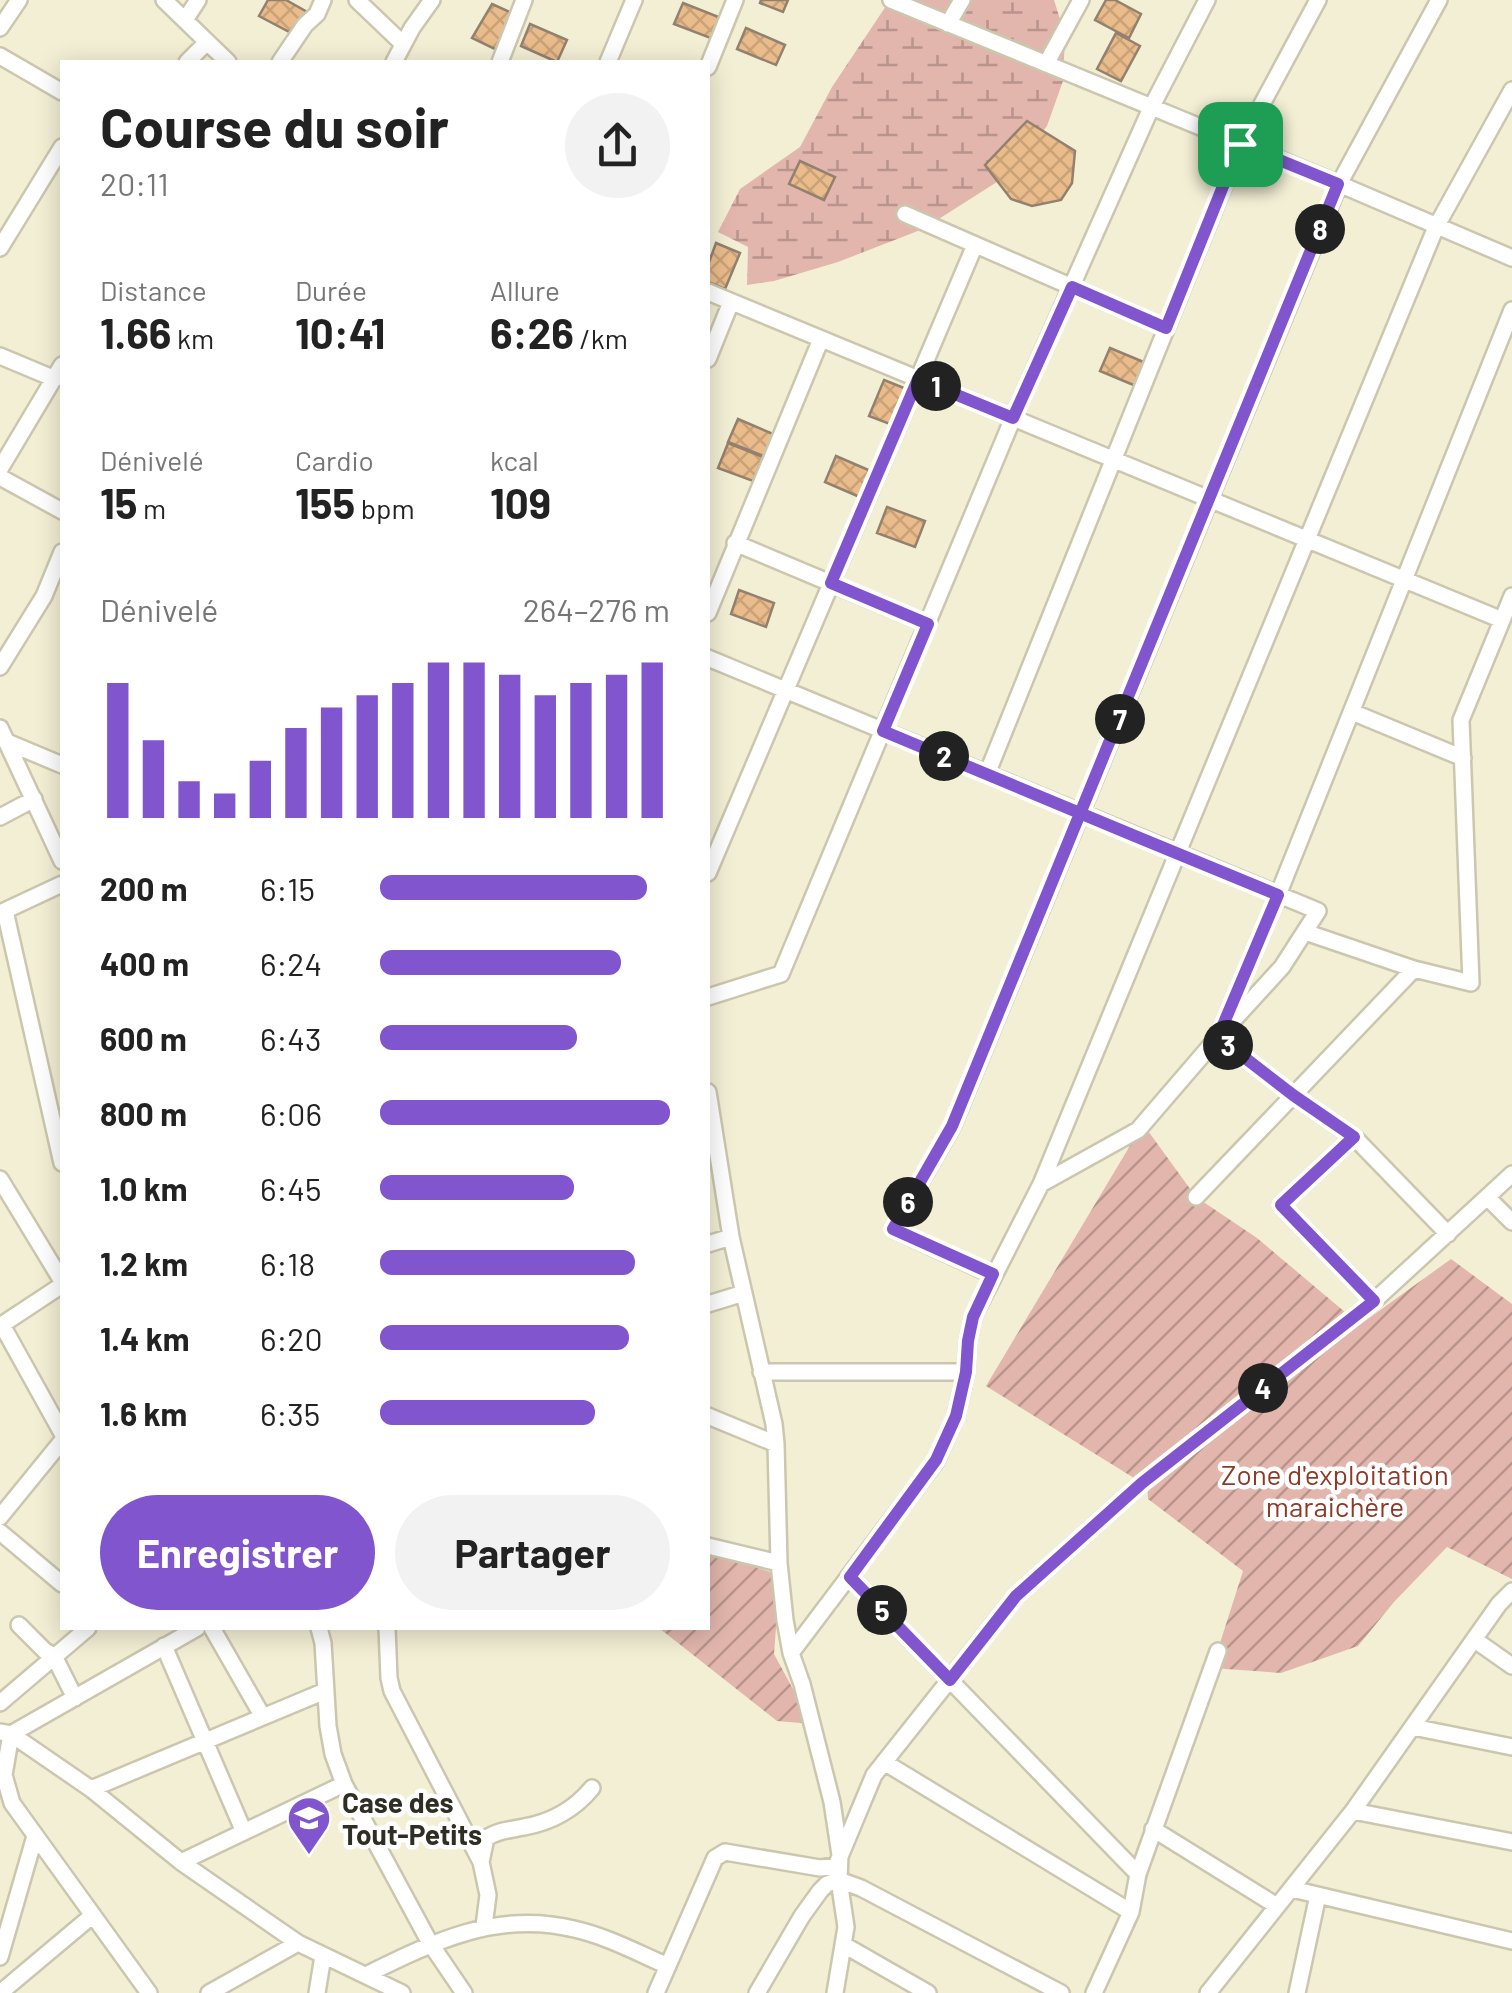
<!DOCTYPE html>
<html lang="fr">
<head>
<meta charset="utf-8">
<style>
  body { margin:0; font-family:Barlow,sans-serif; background:#f2f2f2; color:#222; height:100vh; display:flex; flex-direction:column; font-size:38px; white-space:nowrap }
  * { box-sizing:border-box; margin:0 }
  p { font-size:32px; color:#767676 }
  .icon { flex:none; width:55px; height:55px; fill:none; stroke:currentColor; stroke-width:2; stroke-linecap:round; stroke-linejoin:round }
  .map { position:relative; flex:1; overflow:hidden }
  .side { position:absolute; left:60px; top:60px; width:650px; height:1570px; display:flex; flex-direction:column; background:#fff; border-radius:0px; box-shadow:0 5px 25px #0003 }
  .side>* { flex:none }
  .pin { position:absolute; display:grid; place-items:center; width:85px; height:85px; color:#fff; margin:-42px; border-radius:20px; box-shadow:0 5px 15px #0006 }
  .km { position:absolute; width:50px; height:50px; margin:-25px; border-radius:50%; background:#222; color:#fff; font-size:28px; line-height:50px; text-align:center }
  .round { display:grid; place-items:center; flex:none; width:105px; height:105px; border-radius:52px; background:#f2f2f2 }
  .head { display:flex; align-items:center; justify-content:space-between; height:170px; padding:0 40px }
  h1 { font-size:55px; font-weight:700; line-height:75px }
  .metrics { display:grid; grid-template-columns:repeat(3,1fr); gap:15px; height:170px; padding:10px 40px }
  .metrics div { display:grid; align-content:center }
  .metrics b { font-size:42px; font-weight:700 }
  .metrics small { font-size:28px; font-weight:400 }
  .metrics p { font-size:28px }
  .chart { height:280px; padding:20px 40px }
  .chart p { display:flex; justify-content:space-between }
  .chart svg { width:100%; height:180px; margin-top:10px; stroke:#8155ce; stroke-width:6 }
  .primary-button { display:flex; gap:20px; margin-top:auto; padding:20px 40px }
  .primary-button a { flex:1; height:115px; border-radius:60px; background:#8155ce; color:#fff; font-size:40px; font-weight:700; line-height:115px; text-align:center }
  .primary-button a+a { background:#f2f2f2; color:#222 }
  ul { padding:0 40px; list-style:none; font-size:32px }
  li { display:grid; grid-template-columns:160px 120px 1fr; align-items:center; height:75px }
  li i { height:25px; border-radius:12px; background:#8155ce }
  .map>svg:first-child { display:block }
</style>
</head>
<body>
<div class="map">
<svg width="1512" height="1993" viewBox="0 0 1512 1993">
  <defs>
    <pattern id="wetland-marsh" width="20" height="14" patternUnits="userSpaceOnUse" patternTransform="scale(2.5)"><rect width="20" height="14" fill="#e2b6ac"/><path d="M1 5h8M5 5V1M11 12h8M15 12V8" fill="none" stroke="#b8948c"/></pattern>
    <pattern id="garden-furrows" width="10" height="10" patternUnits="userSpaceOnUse" patternTransform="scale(2.5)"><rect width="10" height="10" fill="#e2b6ac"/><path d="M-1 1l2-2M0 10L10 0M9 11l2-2" fill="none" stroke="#b8948c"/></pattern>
    <pattern id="building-cross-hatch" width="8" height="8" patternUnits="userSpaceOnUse" patternTransform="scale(2.5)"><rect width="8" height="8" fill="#ebbc8b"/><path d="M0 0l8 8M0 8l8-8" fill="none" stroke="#caa278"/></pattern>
  </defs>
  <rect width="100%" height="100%" fill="#f3efd5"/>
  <path fill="url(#wetland-marsh)" d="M890,0H1054L1065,35L1063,81L1047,126L1008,175L923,229L838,262L774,281L747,285L748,247L718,232L740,189L800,147L832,87Z"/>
  <path fill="url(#garden-furrows)" d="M1143,1124L1196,1197L1257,1238L1352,1318L1178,1456L1451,1259L1512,1304V1579L1447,1547L1394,1602L1358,1646L1281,1673L1212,1668L1243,1571L1148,1499L1147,1479L1142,1483L986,1386Z
    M708,1552L780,1575L774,1654L812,1724L777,1721L659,1628H708Z"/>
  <path fill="url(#building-cross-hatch)" stroke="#93816f" stroke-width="2.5" d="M268,0H286L309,13L297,36L259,16Z
    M761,0H788L783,12L760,3Z
    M1106,0H1115L1141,14L1129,38L1095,20Z
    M683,3L721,18L713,39L674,24Z
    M492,4L512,13L499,51L472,38Z
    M530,24L567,40L557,62L521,46Z
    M746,28L785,45L776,65L737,49Z
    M1116,33L1140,46L1121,81L1097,69Z
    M1027,121L1075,151L1072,183L1061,200L1032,206L1011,199L985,165Z
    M800,161L835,177L824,200L789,184Z
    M716,243L740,253L725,289L708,282V265Z
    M1110,348L1146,363L1136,386L1100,371Z
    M884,380L909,390L895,426L869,416Z
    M738,419L773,434L764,456L728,442Z
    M728,443L763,457L753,481L718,468Z
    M836,456L873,472L862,498L825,482Z
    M887,507L925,521L915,547L877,533Z
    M739,590L774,603L766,627L731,614Z"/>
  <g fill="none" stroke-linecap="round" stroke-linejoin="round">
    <g stroke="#cbc7ae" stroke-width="20">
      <path id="minor" d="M164,0L228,62
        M357,0L403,44
        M891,0L1339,184L1512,258
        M185,20L198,0
        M948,24L962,0
        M0,28L19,0
        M0,56L62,92
        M187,62L207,42
        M280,62L305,25L317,14L323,0
        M394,62L412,28L432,0
        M500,62L524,0
        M608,62L634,0
        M1046,64L1081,0
        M708,67L735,0
        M905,214L1166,328
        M0,248L62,147
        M708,292L1502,620
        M0,356L55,379
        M708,359L731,302
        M0,469L62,365
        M0,477L62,511
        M735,543L928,624
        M708,613L821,339
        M708,658L1318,911L1282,967L1218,1037L1138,1130L1041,1184
        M0,667L44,596L62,552
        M1352,712L1463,758
        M0,728L62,861
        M7,742L62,765
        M987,774L1240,145L1318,0
        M0,817L34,799
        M708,873L975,245
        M5,911L62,1163
        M0,913L62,884
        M1305,932L1414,969L1471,983L1461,720L1512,596
        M708,997L781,974L1013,418L1151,108L1207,0
        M708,1092L731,1237L774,1424L776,1444L779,1563L785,1620L791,1653L802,1684L832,1802L840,1855L839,1880L846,1927L835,1993
        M1354,1137L1281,1205L1374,1301
        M0,1179L62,1281
        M1196,1197L1414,969
        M1487,1197L1512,1222
        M1448,1234L1354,1137L1293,1095L1218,1037L1278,895L1512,310
        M708,1244L731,1237
        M993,1275L893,1229L952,1127L1339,184L1439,0
        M708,1304L744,1293
        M2,1325L62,1433
        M0,1326L62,1285
        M761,1372H966
        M708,1416L776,1444
        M0,1517L62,1441
        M0,1532L62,1584
        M708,1546L779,1563
        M850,1577L1138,1874
        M19,1625L45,1651L54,1656L75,1698
        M212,1628L263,1717
        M319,1628L323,1643L328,1726L333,1754L344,1784L430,1943L464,1993
        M387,1628L389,1678L392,1691L481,1862L488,1895L484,1926
        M1475,1640L1512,1666
        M164,1646L244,1832
        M791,1653L936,1461L956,1416L966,1372L968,1341L973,1317L1041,1184L1436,227L1512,90
        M0,1703L88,1628
        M1413,1727L1512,1747
        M0,1732L11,1734L91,1789L181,1862L298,1943L402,1993
        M884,1762L1131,1912
        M91,1789L325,1691
        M1353,1811L1512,1842
        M1153,1829L1277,1906
        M181,1862L344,1784
        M481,1862L486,1838C499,1830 510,1830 524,1827C552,1822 574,1810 592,1788
        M1292,1889L1512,1941
        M844,1945L928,1993
        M0,1957L35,1836
        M366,1975C433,1942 497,1910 574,1929C606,1936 638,1953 668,1966
        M0,1993L93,1915
        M149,1993L12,1803L4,1775L11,1734L197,1628
        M209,1993L298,1943
        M317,1993L323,1956
        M656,1993L715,1858L725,1852L820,1868L836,1866L874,1775L1016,1596L1142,1483L1374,1301L1512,1174
        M757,1993L802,1916L820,1891L827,1884L839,1880L861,1888L1061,1993
        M1094,1993L1131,1912L1138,1874L1218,1651
        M1208,1993L1353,1811L1499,1604L1512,1591
        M1297,1993L1318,1895"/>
    </g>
    <use href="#minor" stroke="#fff" stroke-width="15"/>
  </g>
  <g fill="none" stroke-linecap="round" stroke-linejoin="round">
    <g stroke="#fff" stroke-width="20">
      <path id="route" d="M1240,144L1166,328L1072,287L1013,418L918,379L831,583L928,624L883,731C1015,786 1146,841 1278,895L1218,1037L1293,1095L1354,1137L1281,1205L1374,1301L1142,1483L1016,1596L950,1680L850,1577L936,1460L956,1416L966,1372L968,1341L973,1317L993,1274L893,1229L952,1126L1338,184L1240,144"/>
    </g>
    <use href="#route" stroke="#8155ce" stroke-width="12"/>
  </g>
  <defs>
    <g id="school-pin" transform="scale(2.25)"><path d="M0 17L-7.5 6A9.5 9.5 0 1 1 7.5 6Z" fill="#8155ce" stroke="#fff"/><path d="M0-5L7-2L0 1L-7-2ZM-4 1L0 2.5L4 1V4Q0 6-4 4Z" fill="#fff"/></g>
  </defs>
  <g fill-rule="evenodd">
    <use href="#school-pin" x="309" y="1818"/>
  </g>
  <g text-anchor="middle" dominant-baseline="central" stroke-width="9" stroke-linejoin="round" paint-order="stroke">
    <g font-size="28" fill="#8a3a27" stroke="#fff">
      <text x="1335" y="1474">Zone d'exploitation<tspan x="1335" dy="32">maraichère</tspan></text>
    </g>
    <g font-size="28" font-weight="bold" fill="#2f2e24" stroke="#fff" text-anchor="start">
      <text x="342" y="1802">Case des<tspan x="342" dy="32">Tout-Petits</tspan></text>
    </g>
  </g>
</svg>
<div class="pin" style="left:1240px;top:144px;background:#1e9e55"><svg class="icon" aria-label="arrive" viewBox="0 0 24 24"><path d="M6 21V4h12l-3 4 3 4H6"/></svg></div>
<b class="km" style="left:936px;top:386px">1</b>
<b class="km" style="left:944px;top:756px">2</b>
<b class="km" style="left:1228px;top:1045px">3</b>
<b class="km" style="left:1263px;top:1388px">4</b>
<b class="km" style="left:882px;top:1610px">5</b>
<b class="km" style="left:908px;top:1202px">6</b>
<b class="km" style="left:1120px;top:719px">7</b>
<b class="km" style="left:1320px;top:229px">8</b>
<section class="side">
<div class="head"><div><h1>Course du soir</h1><p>20:11</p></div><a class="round"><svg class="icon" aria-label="share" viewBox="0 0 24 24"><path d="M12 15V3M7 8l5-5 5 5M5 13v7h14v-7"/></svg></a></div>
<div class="metrics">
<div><p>Distance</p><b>1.66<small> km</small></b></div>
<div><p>Durée</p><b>10:41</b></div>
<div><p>Allure</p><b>6:26<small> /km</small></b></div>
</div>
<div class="metrics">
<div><p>Dénivelé</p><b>15<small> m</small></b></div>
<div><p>Cardio</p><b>155<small> bpm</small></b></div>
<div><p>kcal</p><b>109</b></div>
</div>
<div class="chart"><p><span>Dénivelé</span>264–276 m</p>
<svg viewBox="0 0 160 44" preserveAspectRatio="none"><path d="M5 44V11M15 44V25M25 44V35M35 44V38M45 44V30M55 44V22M65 44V17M75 44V14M85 44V11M95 44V6M105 44V6M115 44V9M125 44V14M135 44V11M145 44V9M155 44V6"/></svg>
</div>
<ul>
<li><b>200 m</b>6:15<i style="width:92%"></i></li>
<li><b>400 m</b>6:24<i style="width:83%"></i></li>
<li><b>600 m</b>6:43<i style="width:68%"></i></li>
<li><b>800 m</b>6:06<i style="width:100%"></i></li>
<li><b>1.0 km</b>6:45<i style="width:67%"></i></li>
<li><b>1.2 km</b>6:18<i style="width:88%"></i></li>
<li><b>1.4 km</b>6:20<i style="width:86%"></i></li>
<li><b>1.6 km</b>6:35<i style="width:74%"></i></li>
</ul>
<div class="primary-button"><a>Enregistrer</a><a>Partager</a></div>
</section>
</div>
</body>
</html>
